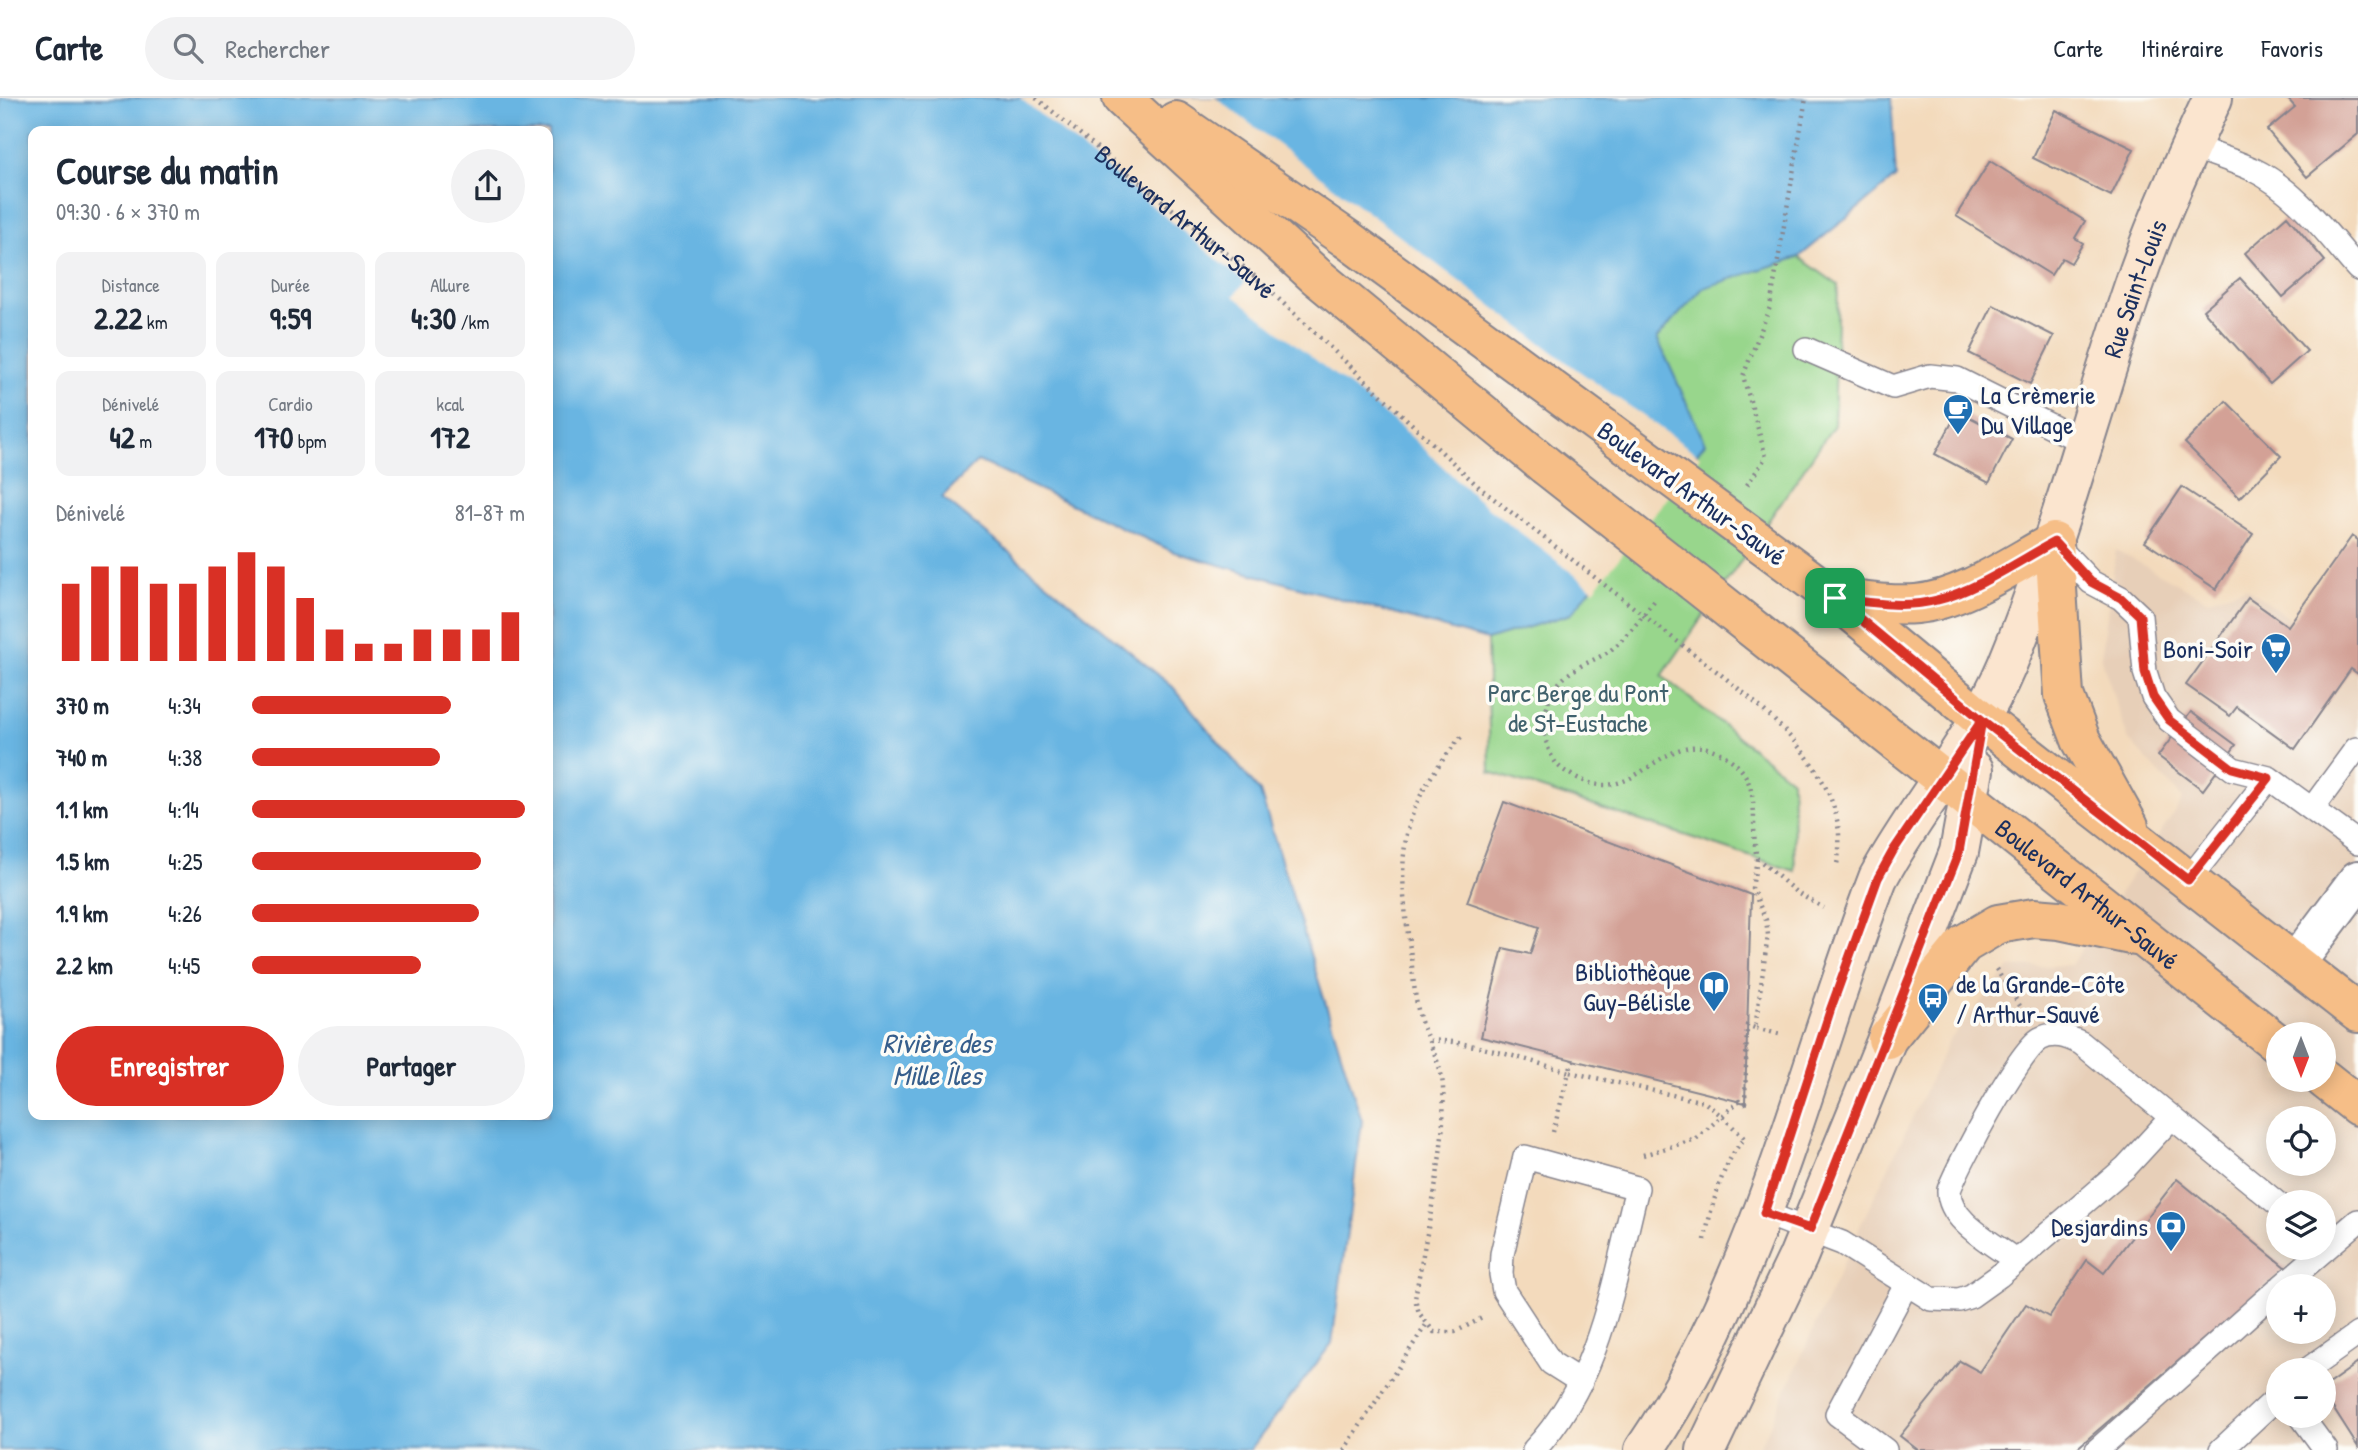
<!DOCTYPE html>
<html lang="fr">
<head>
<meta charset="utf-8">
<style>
  body { margin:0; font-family:"Patrick Hand",sans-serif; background:#f2f2f3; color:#1f2937; height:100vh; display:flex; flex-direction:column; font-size:26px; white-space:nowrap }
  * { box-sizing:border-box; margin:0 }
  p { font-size:23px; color:#747a83 }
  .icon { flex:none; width:38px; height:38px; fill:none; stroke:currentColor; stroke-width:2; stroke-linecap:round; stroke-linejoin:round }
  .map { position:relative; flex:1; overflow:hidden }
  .sheet { position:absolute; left:28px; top:28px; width:525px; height:994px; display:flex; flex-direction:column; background:#fff; border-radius:14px; box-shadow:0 4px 18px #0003 }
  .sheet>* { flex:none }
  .needle { width:46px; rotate:180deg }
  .tools { position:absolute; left:2266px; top:924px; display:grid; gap:14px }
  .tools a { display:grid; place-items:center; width:70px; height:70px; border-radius:50%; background:#fff; box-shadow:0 4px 18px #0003; font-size:35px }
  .pin { position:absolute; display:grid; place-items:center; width:60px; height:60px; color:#fff; margin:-30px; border-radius:14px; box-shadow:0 4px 10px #0006 }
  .round { display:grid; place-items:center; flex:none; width:74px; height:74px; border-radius:37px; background:#f2f2f3 }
  .headline { display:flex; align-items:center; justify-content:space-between; height:119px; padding:0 28px }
  h1 { font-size:38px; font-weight:700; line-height:52px }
  .metrics { display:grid; grid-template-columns:repeat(3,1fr); gap:10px; height:119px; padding:7px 28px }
  .metrics div { display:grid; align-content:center; border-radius:14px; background:#f2f2f3; text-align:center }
  .metrics b { font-size:30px; font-weight:700 }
  .metrics small { font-size:19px; font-weight:400 }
  .metrics p { font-size:19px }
  .chart { height:196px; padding:14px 28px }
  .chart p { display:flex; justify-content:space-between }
  .chart svg { width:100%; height:126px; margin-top:7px; stroke:#d93025; stroke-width:6 }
  .primary-button { display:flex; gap:14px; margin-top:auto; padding:14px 28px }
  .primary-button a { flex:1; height:80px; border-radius:42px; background:#d93025; color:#fff; font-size:28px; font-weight:700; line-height:80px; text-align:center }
  .primary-button a+a { background:#f2f2f3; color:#1f2937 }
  ul { padding:0 28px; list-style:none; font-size:23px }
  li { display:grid; grid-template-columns:112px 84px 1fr; align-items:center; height:52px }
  li i { height:18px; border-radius:9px; background:#d93025 }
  header { display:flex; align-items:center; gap:42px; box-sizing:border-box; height:98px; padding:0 35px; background:#fff; border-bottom:2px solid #e0e1e3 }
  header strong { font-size:33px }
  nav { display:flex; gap:38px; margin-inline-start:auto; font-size:24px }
  .search { width:490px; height:63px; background:#f2f2f3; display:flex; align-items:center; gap:18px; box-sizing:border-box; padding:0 24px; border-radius:38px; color:#747a83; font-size:26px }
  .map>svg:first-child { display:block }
</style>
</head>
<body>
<header>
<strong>Carte</strong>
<div class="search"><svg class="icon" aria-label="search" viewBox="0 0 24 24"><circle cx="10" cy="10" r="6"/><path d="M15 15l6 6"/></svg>Rechercher</div>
<nav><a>Carte</a><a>Itinéraire</a><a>Favoris</a></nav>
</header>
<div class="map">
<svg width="2358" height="1352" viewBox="0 0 2358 1352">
  <rect width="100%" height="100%" fill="#fdfcf7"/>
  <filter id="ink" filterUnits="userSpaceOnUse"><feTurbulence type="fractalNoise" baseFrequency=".0143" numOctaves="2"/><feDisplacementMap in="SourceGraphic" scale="14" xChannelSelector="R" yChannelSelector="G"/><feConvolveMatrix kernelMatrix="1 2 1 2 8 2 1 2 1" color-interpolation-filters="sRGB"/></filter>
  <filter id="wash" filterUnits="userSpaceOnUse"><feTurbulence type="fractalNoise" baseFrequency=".00686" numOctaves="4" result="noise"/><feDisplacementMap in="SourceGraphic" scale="28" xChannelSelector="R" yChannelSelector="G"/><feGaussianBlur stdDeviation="1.57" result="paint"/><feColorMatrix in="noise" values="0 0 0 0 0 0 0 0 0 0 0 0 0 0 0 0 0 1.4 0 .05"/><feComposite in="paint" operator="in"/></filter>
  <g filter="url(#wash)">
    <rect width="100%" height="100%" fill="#f3dabc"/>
    <path fill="#e7cfb8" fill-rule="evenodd" d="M2116,452L2207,502L2246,489L2358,570V1352H1756L1766,1336L1862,1124L1949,943L2010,869L2071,867L2183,701L2128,641L2101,560ZM2278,936H2324V982H2278ZM2278,1020H2324V1066H2278ZM2278,1104H2324V1150H2278ZM2278,1188H2324V1234H2278ZM2278,1272H2324V1318H2278Z"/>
    <path fill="#98d68c" stroke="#5a8275" stroke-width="2" d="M1799,159L1838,187L1834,327L1662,578L1792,682L1795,773L1490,674L1487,542L1571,516L1657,240L1703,189Z"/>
    <path fill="#69b5e2" stroke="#4272a0" stroke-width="2" fill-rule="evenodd" d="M0,0H1891L1896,79L1799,159L1703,190L1657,240L1705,345L1571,516L1487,542L1174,454L978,363L942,399L1173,589L1260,694L1362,1023L1332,1245L1250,1352H0ZM33,33H548V1017H33Z"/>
    <path fill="#f3dabc" d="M1020,0H1216L1569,266L1700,358L1594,492L1476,400L1401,329L1234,198L1245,184Z"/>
    <g id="blocks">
      <path fill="#d3a196" d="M2287,0H2358V36L2307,79L2267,32L2295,9Z
        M2056,12L2134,51L2111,98L2033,60Z
        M1990,63L2085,123L2075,140L2083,145L2071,165L2062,160L2051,177L1956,118Z
        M2287,118L2325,163L2283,199L2245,155Z
        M2240,180L2307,253L2270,286L2203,212Z
        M1993,207L2054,238L2030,286L1969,255Z
        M2226,303L2281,358L2240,400L2185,345Z
        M1958,313L2012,341L1989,385L1935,356Z
        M2182,389L2253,436L2216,491L2145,444Z
        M2352,438L2358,442V576L2351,571L2295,651L2237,609L2230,618L2186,587L2248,500L2288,528Z
        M2191,614L2236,647L2203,692L2158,658Z
        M1504,704L1751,797L1745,1005L1481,939L1503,850L1530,856L1539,829L1467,804Z
        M2177,1081L2286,1170L2075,1352H1918L1900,1338L1960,1263L1980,1274L2026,1206L2049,1219L2087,1162L2104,1175Z
        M2358,1265V1349L2324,1296V1289Z"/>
    </g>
  </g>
  <g filter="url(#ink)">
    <use href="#blocks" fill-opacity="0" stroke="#87848d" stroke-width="2"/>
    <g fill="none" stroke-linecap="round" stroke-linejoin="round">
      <g stroke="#87848d" stroke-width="26">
        <path id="lane" d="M2191,48C2211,56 2232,62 2252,71C2296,92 2327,136 2358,171
          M1806,251L1893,289L1930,278L1957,281L2085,345
          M2054,445L2091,484L2121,500L2140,518L2145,574L2153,599L2169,622L2233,671L2269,680
          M2312,711L2356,651
          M2188,782L2269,680L2358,745
          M1764,1115L1842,1145L1931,1201L1959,1202L1971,1198L1999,1178L2126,1069L2172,1019
          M2016,1163C1993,1145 1948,1123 1949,1092C1959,1065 2019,953 2040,941C2054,933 2068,939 2081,945L2278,1106
          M2282,1188L2358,1123
          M2307,1272L2358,1236
          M2301,1318L2326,1352
          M1534,1352C1601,1281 1614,1181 1637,1090L1525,1059L1502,1156L1501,1176L1504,1193L1551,1265L1581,1284
          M1885,1352L1837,1316L1906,1187
          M2097,1352L2278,1191
          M2221,1352L2278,1299"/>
      </g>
      <g stroke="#87848d" stroke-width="42">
        <path id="street" d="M2295,866L2358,782"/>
      </g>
      <g stroke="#87848d" stroke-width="42">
        <g id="secondary">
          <path id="s1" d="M1644,1352C1762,1179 1804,973 1878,780C1918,707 1974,645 2007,567C2058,444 2090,316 2133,190C2155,125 2184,62 2213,0"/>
          <path d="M1706,1352L1798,1159L1887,941L1959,754L1974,672"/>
        </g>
      </g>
      <g stroke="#87848d" stroke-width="42">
        <g id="primary">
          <path d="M1122,0L1316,178L1545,367"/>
          <path d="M1176,23L1347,141"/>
          <path d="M1739,429L1835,500L1982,622L2358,915"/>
          <path id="s2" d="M1694,484L2278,946"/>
          <path d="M1835,500C1861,503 1889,508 1916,506C1962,502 2013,466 2054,444L2064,597L2081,642L2129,728"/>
          <path d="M1887,941L1964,846L1998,826L2034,820L2059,822L2135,838"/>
          <path d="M2324,981L2358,1008"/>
        </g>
      </g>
      <path stroke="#87848d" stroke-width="4.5" stroke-dasharray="2 5" stroke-linecap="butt" d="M1747,387L1766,359L1743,278L1770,209L1806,0
        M1654,503C1641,520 1628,537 1612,551C1598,562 1579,566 1566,578C1542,598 1537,639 1556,665C1562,673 1573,678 1582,682C1642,709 1668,615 1731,662C1764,686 1749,726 1757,760L1797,795L1824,810
        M1660,530C1728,584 1858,664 1837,766
        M1461,639C1397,714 1397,757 1410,851C1413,873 1414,898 1420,920C1427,944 1442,964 1443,990C1447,1051 1425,1139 1415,1201L1419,1215L1434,1234H1455L1484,1219
        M1757,761L1752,790L1766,822L1768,837L1755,930L1782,937
        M1996,871L2024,914
        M1430,943C1457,939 1539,966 1569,974L1573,962
        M1553,1034L1569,974L1704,1004L1722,1018L1739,1003L1745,1005L1747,927L1755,930
        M1643,1057L1696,1041L1722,1018L1745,1041
        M1705,1142C1709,1116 1724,1058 1745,1041
        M1344,1352L1426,1227"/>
      <use href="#lane" stroke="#fff" stroke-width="23"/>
      <use href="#street" stroke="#fff" stroke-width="38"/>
      <use href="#secondary" stroke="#fbe5cf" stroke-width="38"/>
      <use href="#primary" stroke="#f6be87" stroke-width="38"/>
      <g stroke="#87848d" stroke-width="42" stroke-linecap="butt">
        <path id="primary-bridge" d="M1347,141L1739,429
          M1545,367L1694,484"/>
      </g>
      <path stroke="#87848d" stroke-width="4.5" stroke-dasharray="2 5" stroke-linecap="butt" id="s3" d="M1036,0L1252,176L1480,390L1660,530"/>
      <use href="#primary-bridge" stroke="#f6be87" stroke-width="38"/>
    </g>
  </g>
  <g fill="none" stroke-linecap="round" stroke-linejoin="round" filter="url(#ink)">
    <g stroke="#fff" stroke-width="14">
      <path id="route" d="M1835,500L1982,622L1959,754L1810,1131L1764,1115L1831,910L1878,780L1893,753L1982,622L2188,782L2269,680L2232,670L2169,622L2153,599L2145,574L2140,518L2121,500L2091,484L2054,444C2019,463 1975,493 1937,502C1904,511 1868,504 1835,500"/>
    </g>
    <use href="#route" stroke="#d93025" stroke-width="9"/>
  </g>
  <defs>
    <g id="cafe-pin" transform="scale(1.575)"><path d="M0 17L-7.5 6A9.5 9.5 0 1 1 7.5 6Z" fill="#1f6fb2" stroke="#fdfcf7"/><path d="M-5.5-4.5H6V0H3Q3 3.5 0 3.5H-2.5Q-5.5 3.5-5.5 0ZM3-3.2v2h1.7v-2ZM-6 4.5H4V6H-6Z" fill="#fff"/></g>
    <g id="supermarket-pin" transform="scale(1.575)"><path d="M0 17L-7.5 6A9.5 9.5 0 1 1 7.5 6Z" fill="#1f6fb2" stroke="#fdfcf7"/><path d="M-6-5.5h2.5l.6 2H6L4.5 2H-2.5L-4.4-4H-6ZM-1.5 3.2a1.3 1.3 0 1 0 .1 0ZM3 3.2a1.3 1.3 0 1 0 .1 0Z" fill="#fff"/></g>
    <g id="library-pin" transform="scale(1.575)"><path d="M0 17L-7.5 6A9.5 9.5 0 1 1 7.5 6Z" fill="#1f6fb2" stroke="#fdfcf7"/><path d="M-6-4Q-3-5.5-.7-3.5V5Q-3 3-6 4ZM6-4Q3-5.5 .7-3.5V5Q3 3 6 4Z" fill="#fff"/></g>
    <g id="bus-pin" transform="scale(1.575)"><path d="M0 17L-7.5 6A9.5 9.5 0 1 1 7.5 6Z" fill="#1f6fb2" stroke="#fdfcf7"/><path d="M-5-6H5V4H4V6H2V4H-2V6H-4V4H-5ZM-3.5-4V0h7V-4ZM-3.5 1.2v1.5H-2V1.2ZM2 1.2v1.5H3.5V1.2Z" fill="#fff"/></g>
    <g id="bank-pin" transform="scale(1.575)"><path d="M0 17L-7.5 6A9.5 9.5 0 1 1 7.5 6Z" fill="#1f6fb2" stroke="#fdfcf7"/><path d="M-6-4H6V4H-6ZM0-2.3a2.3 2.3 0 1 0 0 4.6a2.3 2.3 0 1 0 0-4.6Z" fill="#fff"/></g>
  </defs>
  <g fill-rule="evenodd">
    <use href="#cafe-pin" x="1958" y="311"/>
    <use href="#supermarket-pin" x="2276" y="550"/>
    <use href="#library-pin" x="1714" y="888"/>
    <use href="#bus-pin" x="1933" y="900"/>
    <use href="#bank-pin" x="2171" y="1128"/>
  </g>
  <g text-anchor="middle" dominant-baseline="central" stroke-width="7" stroke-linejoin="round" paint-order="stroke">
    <g font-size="26" fill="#1b2f5e" stroke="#fdfcf7">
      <text stroke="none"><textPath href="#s3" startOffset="194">Boulevard Arthur-Sauvé</textPath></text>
      <text stroke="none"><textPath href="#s1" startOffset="1267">Rue Saint-Louis</textPath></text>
      <text transform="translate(1692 395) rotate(36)">Boulevard Arthur-Sauvé</text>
      <text stroke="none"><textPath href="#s2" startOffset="502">Boulevard Arthur-Sauvé</textPath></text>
    </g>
    <g font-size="26" fill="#1b2f5e" stroke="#fdfcf7" text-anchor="end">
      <text x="1981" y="296" text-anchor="start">La Crèmerie<tspan x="1981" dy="30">Du Village</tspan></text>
      <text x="2253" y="550">Boni-Soir</text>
      <text x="1691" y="873">Bibliothèque<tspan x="1691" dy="30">Guy-Bélisle</tspan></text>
      <text x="1956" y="885" text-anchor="start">de la Grande-Côte<tspan x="1956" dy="30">/ Arthur-Sauvé</tspan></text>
      <text x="2148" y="1128">Desjardins</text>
    </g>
    <g font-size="26" fill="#40616c" stroke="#fdfcf7">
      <text x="1578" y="594">Parc Berge du Pont<tspan x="1578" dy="30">de St-Eustache</tspan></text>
    </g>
    <g font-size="28" font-style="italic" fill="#365e8c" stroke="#fdfcf7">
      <text x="937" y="945">Rivière des<tspan x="937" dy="32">Mille Îles</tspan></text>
    </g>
  </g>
</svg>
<div class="tools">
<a><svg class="needle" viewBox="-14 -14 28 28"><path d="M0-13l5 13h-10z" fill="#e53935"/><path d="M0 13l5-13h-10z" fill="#747a83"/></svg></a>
<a><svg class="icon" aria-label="locate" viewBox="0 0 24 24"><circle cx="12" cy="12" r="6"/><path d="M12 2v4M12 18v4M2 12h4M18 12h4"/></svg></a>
<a><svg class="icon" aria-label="layers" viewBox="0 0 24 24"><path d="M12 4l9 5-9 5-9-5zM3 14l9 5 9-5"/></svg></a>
<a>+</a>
<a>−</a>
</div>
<div class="pin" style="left:1835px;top:500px;background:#1e9e55"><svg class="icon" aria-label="arrive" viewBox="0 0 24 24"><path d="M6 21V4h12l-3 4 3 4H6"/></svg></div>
<section class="sheet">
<div class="headline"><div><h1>Course du matin</h1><p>09:30 · 6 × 370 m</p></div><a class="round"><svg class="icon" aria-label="share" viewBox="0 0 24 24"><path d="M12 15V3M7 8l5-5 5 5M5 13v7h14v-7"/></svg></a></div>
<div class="metrics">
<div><p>Distance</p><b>2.22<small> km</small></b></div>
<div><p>Durée</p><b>9:59</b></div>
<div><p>Allure</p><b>4:30<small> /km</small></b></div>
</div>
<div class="metrics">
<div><p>Dénivelé</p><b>42<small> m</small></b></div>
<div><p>Cardio</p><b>170<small> bpm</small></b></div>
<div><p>kcal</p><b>172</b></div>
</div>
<div class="chart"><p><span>Dénivelé</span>81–87 m</p>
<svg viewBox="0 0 160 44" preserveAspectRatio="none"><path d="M5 44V17M15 44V11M25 44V11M35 44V17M45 44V17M55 44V11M65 44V6M75 44V11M85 44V22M95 44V33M105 44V38M115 44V38M125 44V33M135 44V33M145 44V33M155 44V27"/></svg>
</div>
<ul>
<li><b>370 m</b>4:34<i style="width:73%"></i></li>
<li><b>740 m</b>4:38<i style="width:69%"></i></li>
<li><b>1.1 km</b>4:14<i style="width:100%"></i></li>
<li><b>1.5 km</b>4:25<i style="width:84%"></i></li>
<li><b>1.9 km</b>4:26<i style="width:83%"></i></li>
<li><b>2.2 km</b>4:45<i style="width:62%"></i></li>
</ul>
<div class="primary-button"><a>Enregistrer</a><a>Partager</a></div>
</section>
</div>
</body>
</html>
